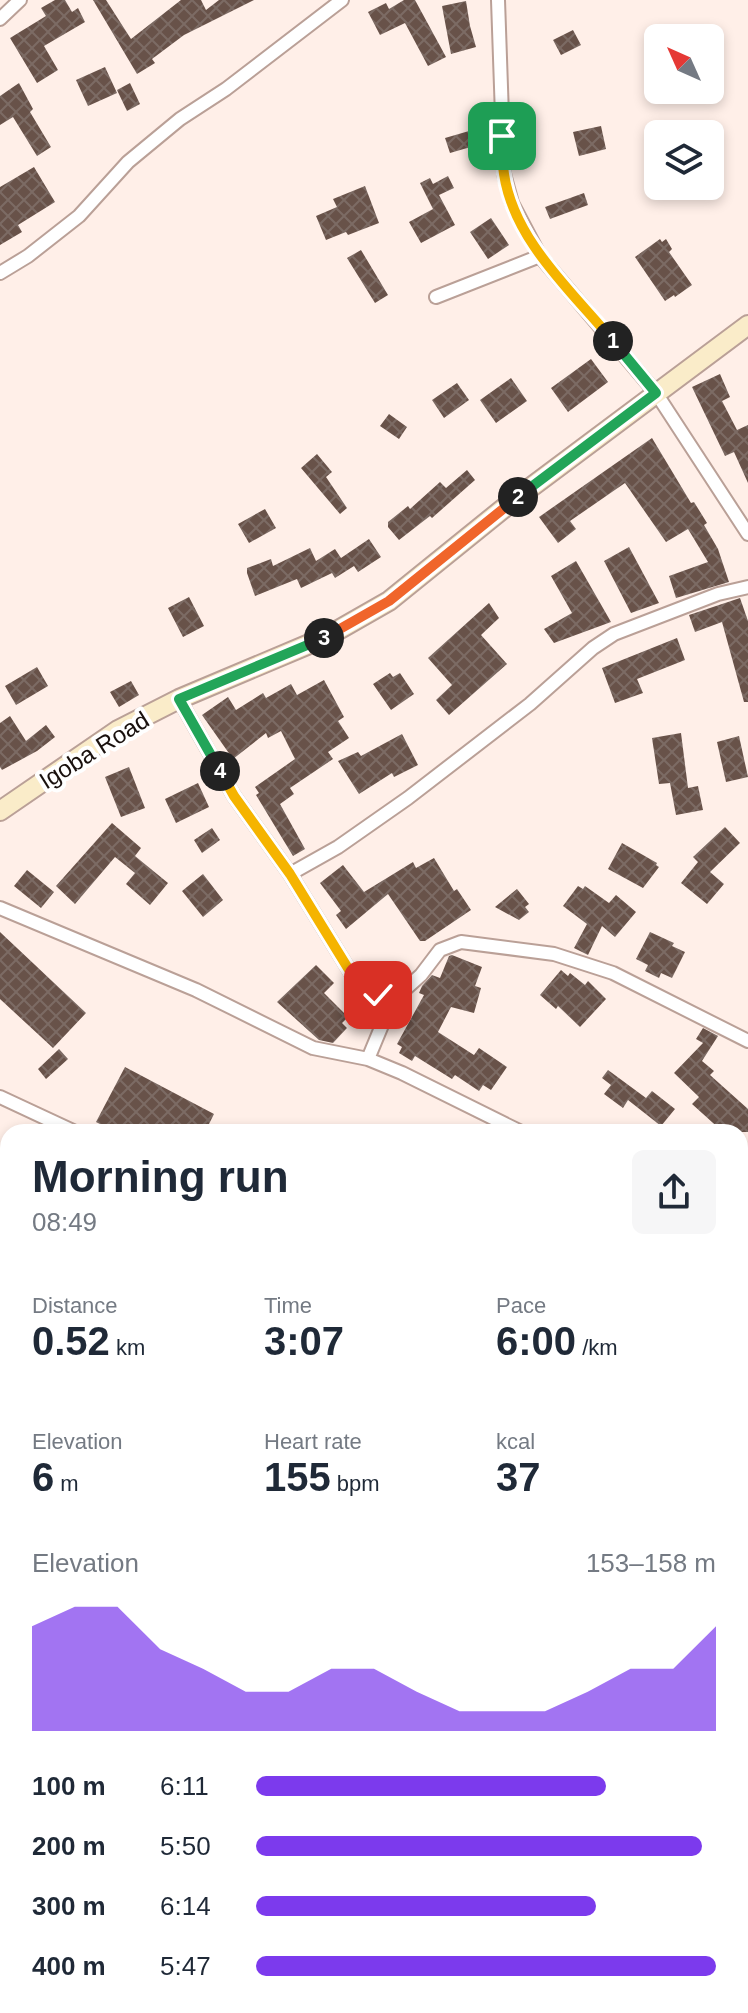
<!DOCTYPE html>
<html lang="en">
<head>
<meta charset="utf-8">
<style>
  body { margin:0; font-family:Arial,sans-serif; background:#f6f6f7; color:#1f2937; height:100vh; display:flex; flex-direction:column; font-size:30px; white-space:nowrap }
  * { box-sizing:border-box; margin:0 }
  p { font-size:26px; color:#747a83 }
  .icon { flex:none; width:44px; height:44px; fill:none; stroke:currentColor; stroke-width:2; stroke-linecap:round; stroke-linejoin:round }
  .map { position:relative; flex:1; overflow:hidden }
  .drawer { position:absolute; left:0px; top:1124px; width:748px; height:890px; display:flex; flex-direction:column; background:#fff; border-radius:24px 24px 0 0; box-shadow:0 4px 12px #0003 }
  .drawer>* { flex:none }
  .needle { width:52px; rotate:315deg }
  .fabs { position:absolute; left:644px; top:24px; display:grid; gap:16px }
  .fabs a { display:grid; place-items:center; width:80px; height:80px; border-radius:12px; background:#fff; box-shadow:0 4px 12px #0003; font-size:40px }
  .pin { position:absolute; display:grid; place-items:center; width:68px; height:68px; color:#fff; margin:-34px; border-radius:16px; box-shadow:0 4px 12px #0006 }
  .km { position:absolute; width:40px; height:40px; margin:-20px; border-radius:50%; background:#222; color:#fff; font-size:22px; line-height:40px; text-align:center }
  .round { display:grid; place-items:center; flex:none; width:84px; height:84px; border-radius:12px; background:#f6f6f7 }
  .summary { display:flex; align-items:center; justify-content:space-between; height:136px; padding:0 32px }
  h1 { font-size:44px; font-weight:800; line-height:60px }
  .stats { display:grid; grid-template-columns:repeat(3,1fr); gap:12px; height:136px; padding:8px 32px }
  .stats div { display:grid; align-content:center }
  .stats b { font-size:40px; font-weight:800 }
  .stats small { font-size:22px; font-weight:400 }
  .stats p { font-size:22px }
  .chart { height:224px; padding:16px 32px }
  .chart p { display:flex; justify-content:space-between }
  .chart svg { width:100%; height:144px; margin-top:8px; fill:#7c3aed; opacity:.7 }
  ul { padding:0 32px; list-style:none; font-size:26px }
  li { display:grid; grid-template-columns:128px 96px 1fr; align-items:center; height:60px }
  li i { height:20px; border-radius:10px; background:#7c3aed }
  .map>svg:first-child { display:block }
</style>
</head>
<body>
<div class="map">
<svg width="748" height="2013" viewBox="0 0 748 2013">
  <defs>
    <pattern id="building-cross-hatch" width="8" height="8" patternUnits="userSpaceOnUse" patternTransform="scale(2)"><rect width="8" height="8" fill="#685249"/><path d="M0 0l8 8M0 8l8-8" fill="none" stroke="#7c6b64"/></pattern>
  </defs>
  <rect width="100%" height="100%" fill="#ffefe8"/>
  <path fill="url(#building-cross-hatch)" d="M55,0H65L72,12L78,8L85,22L44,46L58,70L37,83L10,38L46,16L41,8Z
    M93,0H106L131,39L181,0H201L206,10L219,0H254L184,35L152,59L155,63L137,74Z
    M404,0H415L446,57L428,66L405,23L380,35L368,12L386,3L389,9Z
    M466,1L470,26L476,47L451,54L442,6Z
    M573,30L581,45L561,55L553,40Z
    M105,67L117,93L88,106L76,80Z
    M19,83L33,109L30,112L51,147L37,156L13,117L0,125V96Z
    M130,83L140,104L127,111L117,90Z
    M601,126L606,149L579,156L573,132Z
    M469,131L474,146L450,153L445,138Z
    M34,167L55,202L18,225L22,232L0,245V187Z
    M448,176L454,188L439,195L455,225L421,243L409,222L433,209L420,183L430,178L433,184Z
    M365,186L379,223L348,235L346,232L326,240L316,216L337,207L333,199Z
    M584,193L588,205L550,219L545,207Z
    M491,218L509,245L488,259L470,232Z
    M660,239L662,242L666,239L672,249L669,252L692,285L675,297L674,295L665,301L635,257Z
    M361,250L388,295L375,303L347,258Z
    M591,359L608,382L568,412L551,388Z
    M720,374L730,397L722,401L737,430L748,425V483L734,452L725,456L692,387Z
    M511,378L527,401L496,423L480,400Z
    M457,383L469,400L444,418L432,400Z
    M389,414L407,427L399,439L380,426Z
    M652,438L691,503L694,502L707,523L704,525L718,549L729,582L676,598L669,576L708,562L688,529L666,542L625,483L570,521L576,529L558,543L539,517Z
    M317,454L332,472L326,477L347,508L340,514L301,468Z
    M467,470L475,480L432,518L430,516L399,540L388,527V522L408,506L410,509L440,482L446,488Z
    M265,509L276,528L249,543L238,524Z
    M369,539L381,557L358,572L354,566L335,578L332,573L301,588L297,579L255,596L247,573V568L271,559L273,566L310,548L316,561L335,549L341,558Z
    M629,547L659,603L631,613L604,561Z
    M576,561L611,622L554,643L544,629L572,613L551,576Z
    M189,597L204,626L183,637L168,608Z
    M740,598L748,621V702H744L722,622L695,632L689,615Z
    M489,603L499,618L481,635L507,664L449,715L436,700L452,685L428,658Z
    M677,638L685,660L637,679L643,693L615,703L602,668Z
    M37,667L48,686L16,705L5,686Z
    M390,673L393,677L400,673L414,694L391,710L373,684Z
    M324,680L344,717L338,721L349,738L328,752L333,759L290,788L294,794L280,804L305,849L293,856L256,795L259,793L255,787L295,759L281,731L268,738L266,733L233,759L202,715L228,697L236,710L263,693L266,698L291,684L297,695Z
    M131,681L139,695L119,707L110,692Z
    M10,716L26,741L46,725L55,737L37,751L2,770L0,767V723Z
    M681,733L688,788L698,786L703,810L676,815L670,783L659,784L652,738Z
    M402,734L418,765L394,777L392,773L359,794L338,761L358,752L361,756Z
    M739,736L748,777L726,782L717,742Z
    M129,767L145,808L121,817L105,777Z
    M198,783L209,807L176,823L165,799Z
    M112,823L141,848L135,856L168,883L150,905L126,884L135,873L115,857L75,904L56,886Z
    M725,827L740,843L710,872L724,884L707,904L681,883L698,862L693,857Z
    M212,828L220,840L202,853L194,840Z
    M622,843L657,863L656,865L659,867L643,888L608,869Z
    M434,858L454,891L457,889L471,910L425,941H420L388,894L346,929L336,915L341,911L320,883L343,865L364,892L413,862L416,868Z
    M27,870L54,892L41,908L14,886Z
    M203,874L223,900L203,917L182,891Z
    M578,886L583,889L585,886L609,903L616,895L636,912L615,937L602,926L588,955L574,948L587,924L563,906Z
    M517,889L529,904L525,907L529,912L519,920L495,907Z
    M0,932L86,1013L53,1048L0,999Z
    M650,932L674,943L672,946L685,952L672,978L661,973L659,978L645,971L648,965L636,959Z
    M452,955L482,967L475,986L481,988L474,1013L451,1007L438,1032L474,1055L479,1048L507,1067L491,1090L483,1085L479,1091L455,1075L452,1079L415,1056L412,1061L399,1053L402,1047L397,1044L424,995L419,993L422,986L432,975L440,978L449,956Z
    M316,965L334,983L324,993L348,1017L342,1023L347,1028L333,1043L319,1040L277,1002Z
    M561,970L568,976L570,973L585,985L588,981L606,999L580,1027L558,1006L556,1009L540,995Z
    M703,1028L718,1036L702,1061L714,1071L710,1075L748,1109V1132H723L692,1104L699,1097L674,1073L703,1043L696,1039Z
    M59,1049L68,1059L46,1079L38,1069Z
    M125,1067L214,1114L205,1132H116L96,1122Z
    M608,1070L646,1098L652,1091L675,1109L661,1126L628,1100L623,1108L604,1094L611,1085L602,1078Z"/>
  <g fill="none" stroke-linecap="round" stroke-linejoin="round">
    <g stroke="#baa097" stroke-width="16">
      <path id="street" d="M498,0L504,174L512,203L540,256L656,393L748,534
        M0,19L20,0
        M0,273L28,256L79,216L128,162L180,119L226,89L342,0
        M436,297L540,256
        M179,699L234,796L290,874L354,978L362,987L392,1001L421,975L440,950L461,942L554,954L613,973L748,1041
        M290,874L338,847L408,798L530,704L593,648L614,634L718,594L748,587
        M0,908L196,990L313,1048L368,1059L402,1073L521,1132
        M368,1059L392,1001
        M0,1097L73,1131
        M740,1238L748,1242
        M0,1289L8,1291
        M0,1395L8,1394
        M740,1420L748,1408
        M740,1754L748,1755
        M0,1917L8,1916"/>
    </g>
    <g stroke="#baa097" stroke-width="22">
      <path id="secondary" d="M0,811L118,730L179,699L326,637L389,601L514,500L748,325"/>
    </g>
    <use href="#street" stroke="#fff" stroke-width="12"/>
    <use href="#secondary" stroke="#faecc9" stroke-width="18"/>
  </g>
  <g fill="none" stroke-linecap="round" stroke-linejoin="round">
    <g stroke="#fff" stroke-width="16">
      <path id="split-1" d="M502,136C503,149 502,162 504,174C514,241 572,291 613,341"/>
    </g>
    <g stroke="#fff" stroke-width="16">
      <path id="split-2" d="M518,497L656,393L613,341"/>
    </g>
    <g stroke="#fff" stroke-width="16">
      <path id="split-3" d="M324,638L389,601L518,497"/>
    </g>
    <g stroke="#fff" stroke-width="16">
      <path id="split-4" d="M220,771L179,699L324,638"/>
    </g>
    <g stroke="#fff" stroke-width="16">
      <path id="split-5" d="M220,771L234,796L290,874L354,978L362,987L378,995"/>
    </g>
    <use href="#split-1" stroke="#f5b400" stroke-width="10"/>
    <use href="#split-2" stroke="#22a559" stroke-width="10"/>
    <use href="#split-3" stroke="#f0652b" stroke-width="10"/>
    <use href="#split-4" stroke="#22a559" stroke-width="10"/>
    <use href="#split-5" stroke="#f5b400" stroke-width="10"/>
  </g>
  <g text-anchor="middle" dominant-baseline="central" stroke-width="8" stroke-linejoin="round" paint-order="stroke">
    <g font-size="24" fill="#19100d" stroke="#fff">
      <text transform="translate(94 750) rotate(-32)">Igoba Road</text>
    </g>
  </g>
</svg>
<div class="fabs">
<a><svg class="needle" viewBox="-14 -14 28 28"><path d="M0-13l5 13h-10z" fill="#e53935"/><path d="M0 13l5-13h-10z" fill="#747a83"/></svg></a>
<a><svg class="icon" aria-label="layers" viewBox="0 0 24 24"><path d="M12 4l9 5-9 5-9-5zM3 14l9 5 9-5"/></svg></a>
</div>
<div class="pin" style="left:502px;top:136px;background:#1e9e55"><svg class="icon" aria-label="arrive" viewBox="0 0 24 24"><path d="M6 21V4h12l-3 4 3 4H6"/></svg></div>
<div class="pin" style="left:378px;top:995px;background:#d93025"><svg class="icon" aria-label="check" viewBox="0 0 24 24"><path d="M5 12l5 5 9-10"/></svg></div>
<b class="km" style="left:613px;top:341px">1</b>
<b class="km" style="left:518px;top:497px">2</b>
<b class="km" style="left:324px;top:638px">3</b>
<b class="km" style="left:220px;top:771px">4</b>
<section class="drawer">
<div class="summary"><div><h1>Morning run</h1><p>08:49</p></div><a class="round"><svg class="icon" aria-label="share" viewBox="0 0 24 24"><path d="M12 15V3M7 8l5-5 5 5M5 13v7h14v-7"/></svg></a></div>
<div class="stats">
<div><p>Distance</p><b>0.52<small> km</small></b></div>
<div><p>Time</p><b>3:07</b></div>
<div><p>Pace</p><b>6:00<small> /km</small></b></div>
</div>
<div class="stats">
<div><p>Elevation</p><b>6<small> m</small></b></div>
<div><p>Heart rate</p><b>155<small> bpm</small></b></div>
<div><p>kcal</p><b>37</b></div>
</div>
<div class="chart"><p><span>Elevation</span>153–158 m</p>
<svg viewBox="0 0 160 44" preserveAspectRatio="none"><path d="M0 44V12L10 6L20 6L30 19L40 25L50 32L60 32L70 25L80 25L90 32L100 38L110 38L120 38L130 32L140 25L150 25L160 12V44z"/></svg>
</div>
<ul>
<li><b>100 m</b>6:11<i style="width:76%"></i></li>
<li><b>200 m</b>5:50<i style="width:97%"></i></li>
<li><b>300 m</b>6:14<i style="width:74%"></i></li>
<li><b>400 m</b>5:47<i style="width:100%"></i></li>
</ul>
</section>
</div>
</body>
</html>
